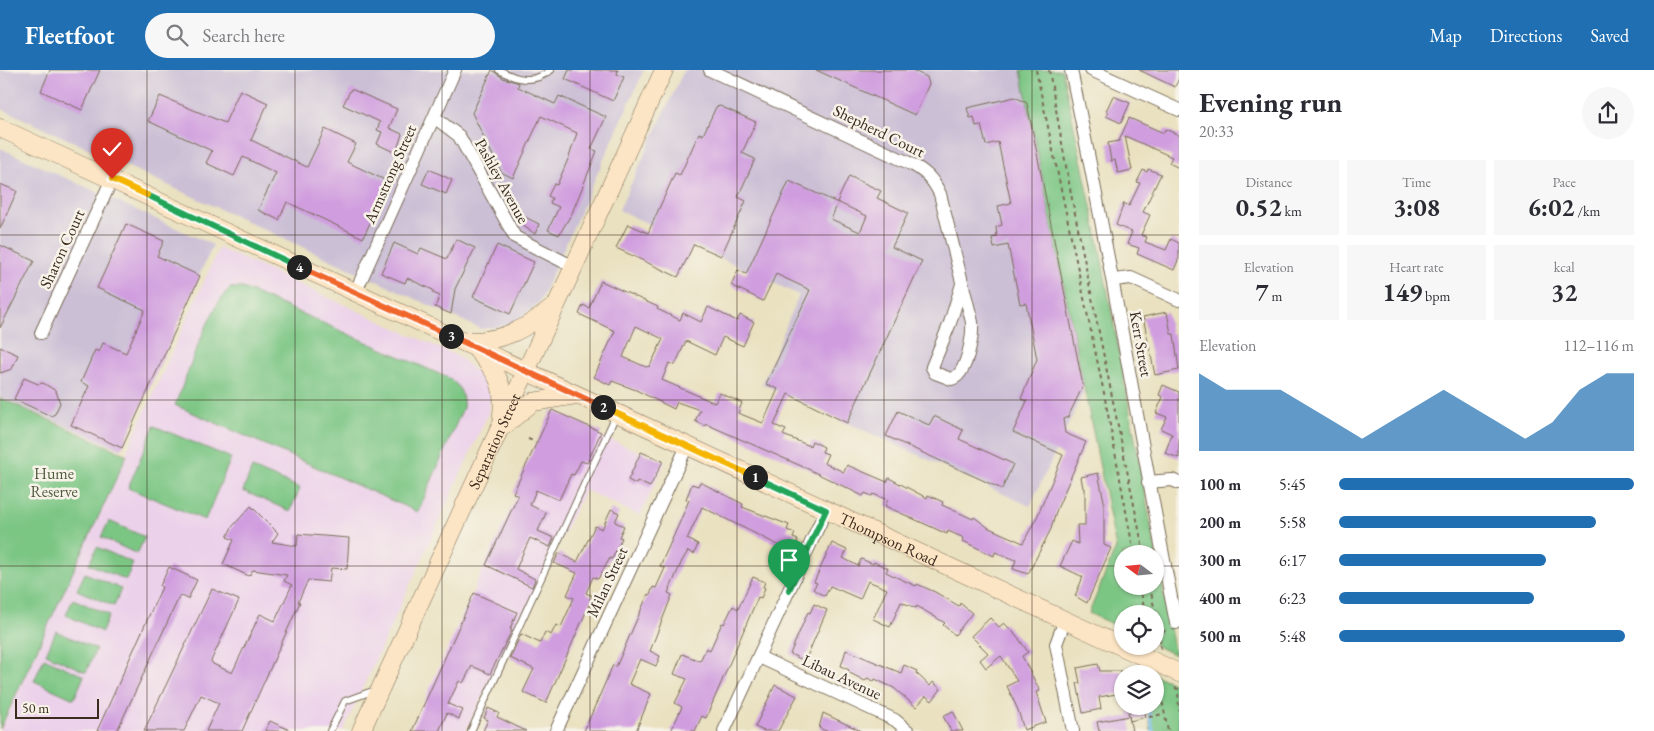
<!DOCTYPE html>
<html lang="en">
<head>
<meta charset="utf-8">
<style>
  body { margin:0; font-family:"EB Garamond",serif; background:#f7f7f7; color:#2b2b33; height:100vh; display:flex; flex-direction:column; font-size:19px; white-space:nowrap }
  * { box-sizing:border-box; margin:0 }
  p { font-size:16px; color:#7c7c81 }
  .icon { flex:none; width:28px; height:28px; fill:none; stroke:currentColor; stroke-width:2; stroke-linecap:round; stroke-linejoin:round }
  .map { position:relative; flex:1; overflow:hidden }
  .details { display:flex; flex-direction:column; background:#fff; width:475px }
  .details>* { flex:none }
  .needle { width:32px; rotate:286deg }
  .controls { position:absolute; left:1114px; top:475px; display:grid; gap:10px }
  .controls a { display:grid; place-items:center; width:50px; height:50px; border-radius:50%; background:#fff; box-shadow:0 1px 4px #0004; font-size:25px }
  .scale { position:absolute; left:15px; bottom:12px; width:84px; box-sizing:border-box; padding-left:5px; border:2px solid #3b2a1e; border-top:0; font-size:14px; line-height:18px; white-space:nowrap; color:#3b2a1e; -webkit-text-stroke:4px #f7f3e8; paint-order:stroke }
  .pin { position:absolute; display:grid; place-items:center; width:42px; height:42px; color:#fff; margin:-51px -21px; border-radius:50% 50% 50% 0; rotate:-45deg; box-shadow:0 0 5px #0007 }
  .pin .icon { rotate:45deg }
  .km { position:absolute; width:25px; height:25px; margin:-12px; border-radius:50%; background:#222; color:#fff; font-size:14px; line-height:25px; text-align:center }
  .round { display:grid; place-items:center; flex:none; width:52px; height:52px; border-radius:26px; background:#f7f7f7 }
  .headline { display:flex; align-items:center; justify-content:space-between; height:85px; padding:0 20px }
  h1 { font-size:28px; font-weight:700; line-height:38px }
  .metrics { display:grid; grid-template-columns:repeat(3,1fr); gap:8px; height:85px; padding:5px 20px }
  .metrics div { display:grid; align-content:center; border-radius:0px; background:#f7f7f7; text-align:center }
  .metrics b { font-size:25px; font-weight:700 }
  .metrics small { font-size:14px; font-weight:400 }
  .metrics p { font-size:14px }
  .chart { height:140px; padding:10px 20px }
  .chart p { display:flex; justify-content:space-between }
  .chart svg { width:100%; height:90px; margin-top:5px; fill:#1f6fb2; opacity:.7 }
  ul { padding:0 20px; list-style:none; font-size:16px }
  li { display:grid; grid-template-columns:80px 60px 1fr; align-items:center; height:38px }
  li i { height:12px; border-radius:6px; background:#1f6fb2 }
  header { display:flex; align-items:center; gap:30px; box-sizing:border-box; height:70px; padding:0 25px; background:#1f6fb2; color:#fff }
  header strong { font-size:24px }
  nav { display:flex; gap:28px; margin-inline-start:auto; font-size:18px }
  .search { width:350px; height:45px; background:#f7f7f7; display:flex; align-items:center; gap:12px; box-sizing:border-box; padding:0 18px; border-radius:28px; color:#7c7c81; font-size:19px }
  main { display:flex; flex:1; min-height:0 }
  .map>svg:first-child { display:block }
</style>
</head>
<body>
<header>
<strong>Fleetfoot</strong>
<div class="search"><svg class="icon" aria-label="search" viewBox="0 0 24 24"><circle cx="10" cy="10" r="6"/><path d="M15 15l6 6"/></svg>Search here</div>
<nav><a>Map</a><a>Directions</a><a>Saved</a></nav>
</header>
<main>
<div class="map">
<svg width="1179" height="661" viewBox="0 0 1179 661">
  <rect width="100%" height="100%" fill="#f7f3e8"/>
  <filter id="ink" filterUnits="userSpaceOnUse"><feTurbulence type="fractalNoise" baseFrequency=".02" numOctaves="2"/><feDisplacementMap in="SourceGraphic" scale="10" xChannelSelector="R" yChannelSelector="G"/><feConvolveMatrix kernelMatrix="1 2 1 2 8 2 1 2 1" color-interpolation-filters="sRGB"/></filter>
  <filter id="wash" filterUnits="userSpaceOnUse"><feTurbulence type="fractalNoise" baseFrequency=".0096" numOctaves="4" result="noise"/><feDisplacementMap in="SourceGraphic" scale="20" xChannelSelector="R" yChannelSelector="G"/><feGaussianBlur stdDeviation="1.12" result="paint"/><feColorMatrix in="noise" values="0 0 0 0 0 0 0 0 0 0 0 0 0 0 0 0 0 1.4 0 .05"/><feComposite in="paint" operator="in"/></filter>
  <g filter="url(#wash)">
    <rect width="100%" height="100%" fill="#e9e1bf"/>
    <path fill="#ecd1ea" d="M219,178L459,287L486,311L491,321L488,344L343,661H0Z
      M596,364L665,392L640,446L585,420L466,661H410L527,402Z"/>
    <path fill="#cbbfd5" d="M0,0H644L540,231L515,254L481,259L0,38Z
      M684,0H1021L1080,319L1084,321L1030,436L762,314L799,225L619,140Z
      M0,78L213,175L121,380L0,327Z"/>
    <path fill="#7cc684" stroke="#5c7851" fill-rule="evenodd" d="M1021,0H1062L1097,164L1175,585L1155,575V544H1122V559L1089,543L1116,478ZM1122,484H1155V516H1122Z
      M230,218H243L451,309C460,317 464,324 463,338L418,442L175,335C187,306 209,237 230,218Z
      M0,328L127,385L0,659Z
      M154,356L231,388L205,450L128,418Z
      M252,398L300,418L290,441L243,421Z
      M109,451L145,467L137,484L101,467Z
      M97,477L133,493L126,510L89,494Z
      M85,503L121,519L114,536L77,520Z
      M73,529L109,545L102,562L66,545Z
      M56,561L96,579L86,602L46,584Z
      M44,588L84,606L74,629L34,611Z
      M1155,605L1179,616V661H1151L1147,636H1155Z"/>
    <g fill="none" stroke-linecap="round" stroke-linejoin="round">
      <path stroke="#79bff0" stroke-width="3" d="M1148,636L1153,661"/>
    </g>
    <g id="blocks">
      <path fill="#d09edf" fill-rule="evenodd" d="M50,0H100L82,40L41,21Z
        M492,0L503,8L519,13L518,17L555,34L559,26L606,47L591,79L597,81L572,143L559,165L548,160L559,137L550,133L552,128L548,126L554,114L557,115L569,87L577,63L541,46L513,108L501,102L472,43Z
        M569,0H618L617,4L624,7L613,31L565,9Z
        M816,0H912L927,7L929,14L915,45Z
        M1139,0H1179V8L1175,17Z
        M351,19L397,39L389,58L402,64L396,83L377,74L382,62L377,60L380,52L343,35Z
        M240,20L268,33L251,70L307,97L325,59L356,74L347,92L389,112L363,168L287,132L279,150L258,140L276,103L243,87L234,106L206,93L212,81L148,51L160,26L225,53Z
        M1113,26L1130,33L1121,53L1106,46L1108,42L1106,41Z
        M1015,27L1027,33L1083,316L1068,347L1063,349L1065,363L1086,372L1057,439L1051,459L1028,504L1013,499L1016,490L995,482L994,486L963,471L964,468L948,461L947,464L885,436L888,430L873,424L872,426L865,423L863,426L808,399L706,354L705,356L695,351L700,340L677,332L674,339L636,320L612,311L610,315L594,307L615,261L579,244L583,235L589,238L601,211L658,237L657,239L680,250L683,243L701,252L708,237L737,251L740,245L754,252L743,276L723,267L715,285L686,271L675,295L669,293L662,310L715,333L720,323L742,333L738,343L763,353L778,319L766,314L810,220L776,204L763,231L731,215L738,200L746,204L789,111L838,133L831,149L860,162L867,146L837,132L849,106L881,121L877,128L908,143L892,177L922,191L847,353L788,324L774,355L786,360L783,365L810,376L812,371L824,377L822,382L828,384L824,393L844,402L847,395L887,412L889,408L927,428L928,425L943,432L942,435L973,449L974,447L989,458L1023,473L1037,447L1063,385L1013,362L1027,331L1021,329L1037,289L1026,233L1020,234L1008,175L994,178L992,168L997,167L996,157L1002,155L998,136L1011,133L998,72L986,75L981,55L976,56L974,47L970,48L967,38ZM636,256L663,269L650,296L646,297L623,287Z
        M720,36L756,52L742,83L755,89L738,127L746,131L721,186L694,174L678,207L616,178L628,154L648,163L675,103L680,105L699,63L703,65L716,37Z
        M1129,48L1164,63L1165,59L1179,65V98L1169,93L1172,87L1125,66L1132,100L1118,103L1115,90L1111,91L1108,73L1119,71Z
        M429,99L452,110L446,124L422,114Z
        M1148,99L1161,104L1143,142L1150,145L1141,165L1147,167L1145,172L1166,180L1171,169L1179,173V188L1174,200L1137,184L1139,178L1127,174L1132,162L1116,155L1124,133L1129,136L1140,113L1137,112L1143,100L1147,102Z
        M0,114L17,121L0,159Z
        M525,147L539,154L535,164L522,155Z
        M126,154L164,171L157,186L200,206L122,378L71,355L89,316L81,312L95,280L99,282L103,273L126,283L145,240L97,218Z
        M456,169L475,178L455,219L451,244L435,237L440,226L433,223V220L407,208L405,213L381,203L394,173L418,184L421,178L447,189Z
        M0,175L34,191L0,258Z
        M497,175L534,192L510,244L473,227Z
        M1167,242L1171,264H1174L1179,300L1155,305L1143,247Z
        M0,277L18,285L12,299L0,303Z
        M24,308L38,314L43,313L56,321L60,333L55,344L51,346L14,329Z
        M1163,315L1179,322V388L1165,383L1172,364L1161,359L1167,347L1156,343L1163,327L1159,325Z
        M552,340L601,362L587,393L581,391L574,405L571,404L559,430L536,420L530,435L546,443L538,461L554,468L550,477L530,468L523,483L516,499L535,509L532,517L486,495L518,426L513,423Z
        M898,341L929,355L934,346L963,360L959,369L1013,394L1002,419L886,366Z
        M641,382L663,391L650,417L637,411L636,414L628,410Z
        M1098,403L1104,431V475L1111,478L1087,533L1075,526L1083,507L1060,496L1072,471L1078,474L1077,455H1085V418H1083L1081,407Z
        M700,412L743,434L742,437L789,455L787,460L795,463L793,468L798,470L792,482L702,437L687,469L698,474L694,484L688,481L682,491L668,523L672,525L650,581L660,586L656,596L640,589L629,614L651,624L636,661H584L613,595L616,597L648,524L650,525L653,517L656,518L665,498L660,496L679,454L689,430L686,429L692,414L698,416Z
        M251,436L278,463L272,472L297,476L298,464L349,468L347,499L331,498L329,512L308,510L298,532H300L242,661H206L219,633L201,625L184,661H144L212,519L239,530L211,591L213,594L232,603L260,544L275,551L292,515L284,511L287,505L253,500L249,506L223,494L234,470L227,467L232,457Z
        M611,439L619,443L615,452L624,456L619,467L622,468L612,489L610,488L598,509L593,507L586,523L593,526L546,633L523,622L534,599L510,588L521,564L540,573L545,562L551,565L556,555L561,557L574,528L567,525L577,503L554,493L559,483L577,492L595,456L602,459Z
        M832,473L847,480L843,488L858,496L861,489L873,494L874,492L888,498L886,502L896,507L916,516L917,514L935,522L959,536L960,533L972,543L955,565L943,555L945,553L917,536L916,538L901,532L890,557L873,549L887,519L868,511L860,529L830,516L825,526L817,522L813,519L817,513L814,512Z
        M169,497L197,510L188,529L180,525L117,661H97L162,517L160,516Z
        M753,507L765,512L763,517L765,518L761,528L758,527L706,648L702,646L695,661H671L682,637L675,633L687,609L674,604L682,584L700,591L706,578L710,580L722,553L724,554L733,536L738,539Z
        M474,523L517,542L510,559L512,560L490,604L472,596L463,613L459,611L448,634L463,640L459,649L447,643L439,661H412Z
        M814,534L827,540L805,591L790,584L808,542L810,543Z
        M990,548L999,557L1004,553L1017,566L1028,582L1022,586L1040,621L1036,622L1046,652L1024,660L1018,640L1007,616L1017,611L1001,586L986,598L980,590L988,583L971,566Z
        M846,580L901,603L904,595L917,601L916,603L930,616L933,612L941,619L932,631L926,626L916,637L894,618L875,609L874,611L867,608L865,611L848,602L849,600L841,596Z
        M1098,594L1100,601H1121L1122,623L1099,627L1101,639L1083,643L1077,613H1080L1077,598Z
        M775,615L797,626L778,661H764L755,657Z
        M488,638L499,643L497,647L526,661H483L488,650L484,648Z
        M1144,639L1146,647L1130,651L1128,642Z
        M953,641L963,661H951L943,646Z
        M823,643L861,661H826L819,658Z
        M1129,646L1132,661H1099L1097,652Z
        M270,651L292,661H265Z"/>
    </g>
  </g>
  <g filter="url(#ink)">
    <use href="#blocks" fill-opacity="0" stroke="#786a56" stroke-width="1"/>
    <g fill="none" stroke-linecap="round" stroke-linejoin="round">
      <g stroke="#786a56" stroke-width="8">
        <path id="lane" d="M499,0C517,10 533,14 551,0
          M330,661L345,631L378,619
          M471,661L616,345"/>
      </g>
      <g stroke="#786a56" stroke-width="14">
        <path id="street" d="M710,0L911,94C925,101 933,109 940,124L972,252C973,266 967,306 951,309L935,303L932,297L950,253L962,214
          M1071,0C1110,184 1140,369 1176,553
          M1091,0L1179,40
          M434,47L459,66L515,167L574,197
          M1114,210L1131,208L1179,230
          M356,221L455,0
          M41,263L112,109
          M1148,412L1172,410L1179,413
          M1065,550L1056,574L1073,661
          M759,587L895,650L908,661
          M556,661L687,376
          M724,661L826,440"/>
      </g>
      <g stroke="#786a56" stroke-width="19">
        <g id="secondary">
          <path id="s1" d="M0,58L1179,603"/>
          <path d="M467,271C504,272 526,258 554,237"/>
          <path d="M477,280C498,304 505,314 502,346"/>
          <path d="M506,354L533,332L576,325"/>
          <path id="s2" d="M361,661L664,0"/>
        </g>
      </g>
      <path stroke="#786a56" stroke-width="2" stroke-dasharray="4 4" stroke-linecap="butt" d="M1036,0L1104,323L1134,484
        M1049,0L1071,124L1144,484
        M528,369L536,372
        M1140,516L1145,544
        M1150,516L1155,543
        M1155,544L1161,579
        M1155,564L1159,565L1166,560
        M1158,609L1168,661
        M1175,618L1178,619L1179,641
        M1149,647L1163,644"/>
      <use href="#lane" stroke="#fff" stroke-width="6"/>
      <use href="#street" stroke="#fff" stroke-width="12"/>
      <use href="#secondary" stroke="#fce5c4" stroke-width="18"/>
    </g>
  </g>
  <g fill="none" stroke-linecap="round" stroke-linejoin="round" filter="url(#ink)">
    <g stroke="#fff" stroke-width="10">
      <path id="split-1" d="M755,407L826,440L789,520"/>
    </g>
    <g stroke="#fff" stroke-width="10">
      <path id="split-2" d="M603,337L755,407"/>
    </g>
    <g stroke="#fff" stroke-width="10">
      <path id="split-3" d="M451,266L603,337"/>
    </g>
    <g stroke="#fff" stroke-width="10">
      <path id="split-4" d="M299,197L451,266"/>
    </g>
    <g stroke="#fff" stroke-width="10">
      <path id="split-5" d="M147,125L299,197"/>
    </g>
    <g stroke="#fff" stroke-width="10">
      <path id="split-6" d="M112,109L147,125"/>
    </g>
    <use href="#split-1" stroke="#22a559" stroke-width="6"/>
    <use href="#split-2" stroke="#f5b400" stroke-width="6"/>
    <use href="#split-3" stroke="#f0652b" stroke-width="6"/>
    <use href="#split-4" stroke="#f0652b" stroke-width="6"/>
    <use href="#split-5" stroke="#22a559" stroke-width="6"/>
    <use href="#split-6" stroke="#f5b400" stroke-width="6"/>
  </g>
  <path fill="none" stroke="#3b2a1e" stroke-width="1" stroke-opacity="0.55" d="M147,0V661M295,0V661M442,0V661M590,0V661M737,0V661M884,0V661M1032,0V661M0,165H1179M0,330H1179M0,496H1122M1155,496H1179"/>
  <g text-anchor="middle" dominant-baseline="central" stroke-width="5" stroke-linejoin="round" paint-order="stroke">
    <g font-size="16" fill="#3b2a1e" stroke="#f7f3e8">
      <text transform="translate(879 61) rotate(26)">Shepherd Court</text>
      <text transform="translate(390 104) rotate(-66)">Armstrong Street</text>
      <text transform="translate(502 111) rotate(61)">Pashley Avenue</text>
      <text transform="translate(62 179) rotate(-65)">Sharon Court</text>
      <text transform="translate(1141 274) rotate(80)">Kerr Street</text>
      <text stroke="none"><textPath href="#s2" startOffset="319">Separation Street</textPath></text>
      <text stroke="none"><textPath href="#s1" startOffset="979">Thompson Road</textPath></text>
      <text transform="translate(607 512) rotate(-65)">Milan Street</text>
      <text transform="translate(842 607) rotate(25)">Libau Avenue</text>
    </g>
    <g font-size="16" fill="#4e593d" stroke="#f7f3e8">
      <text x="54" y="403">Hume<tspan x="54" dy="18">Reserve</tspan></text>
    </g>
  </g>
</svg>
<div class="controls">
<a><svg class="needle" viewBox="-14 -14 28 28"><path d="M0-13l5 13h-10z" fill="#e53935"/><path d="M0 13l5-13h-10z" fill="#7c7c81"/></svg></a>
<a><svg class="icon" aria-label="locate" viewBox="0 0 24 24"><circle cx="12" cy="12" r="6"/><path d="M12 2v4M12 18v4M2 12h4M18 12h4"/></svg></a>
<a><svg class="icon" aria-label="layers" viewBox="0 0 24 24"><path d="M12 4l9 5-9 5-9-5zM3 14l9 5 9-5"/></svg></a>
</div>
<div class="scale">50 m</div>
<div class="pin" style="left:789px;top:520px;background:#1e9e55"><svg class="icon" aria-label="arrive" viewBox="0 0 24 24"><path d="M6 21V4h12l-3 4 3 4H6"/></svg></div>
<div class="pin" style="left:112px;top:109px;background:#d93025"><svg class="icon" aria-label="check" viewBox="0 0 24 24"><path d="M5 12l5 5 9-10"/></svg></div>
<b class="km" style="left:755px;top:407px">1</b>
<b class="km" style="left:603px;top:337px">2</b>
<b class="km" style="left:451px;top:266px">3</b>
<b class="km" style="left:299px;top:197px">4</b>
</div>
<section class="details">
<div class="headline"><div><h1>Evening run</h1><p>20:33</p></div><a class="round"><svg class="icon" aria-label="share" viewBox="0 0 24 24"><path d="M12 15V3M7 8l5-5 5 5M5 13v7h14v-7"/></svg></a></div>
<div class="metrics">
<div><p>Distance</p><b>0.52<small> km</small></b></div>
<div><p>Time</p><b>3:08</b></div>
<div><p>Pace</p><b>6:02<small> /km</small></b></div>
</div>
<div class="metrics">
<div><p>Elevation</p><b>7<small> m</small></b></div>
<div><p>Heart rate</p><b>149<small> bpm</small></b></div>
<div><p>kcal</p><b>32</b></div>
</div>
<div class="chart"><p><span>Elevation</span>112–116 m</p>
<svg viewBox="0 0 160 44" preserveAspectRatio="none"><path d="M0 44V6L10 14L20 14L30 14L40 22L50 30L60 38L70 30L80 22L90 14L100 22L110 30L120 38L130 30L140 14L150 6L160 6V44z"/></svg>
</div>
<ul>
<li><b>100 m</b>5:45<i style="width:100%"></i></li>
<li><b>200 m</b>5:58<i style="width:87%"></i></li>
<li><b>300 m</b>6:17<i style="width:70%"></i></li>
<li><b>400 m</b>6:23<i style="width:66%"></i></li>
<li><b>500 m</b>5:48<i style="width:97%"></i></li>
</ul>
</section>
</main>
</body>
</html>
